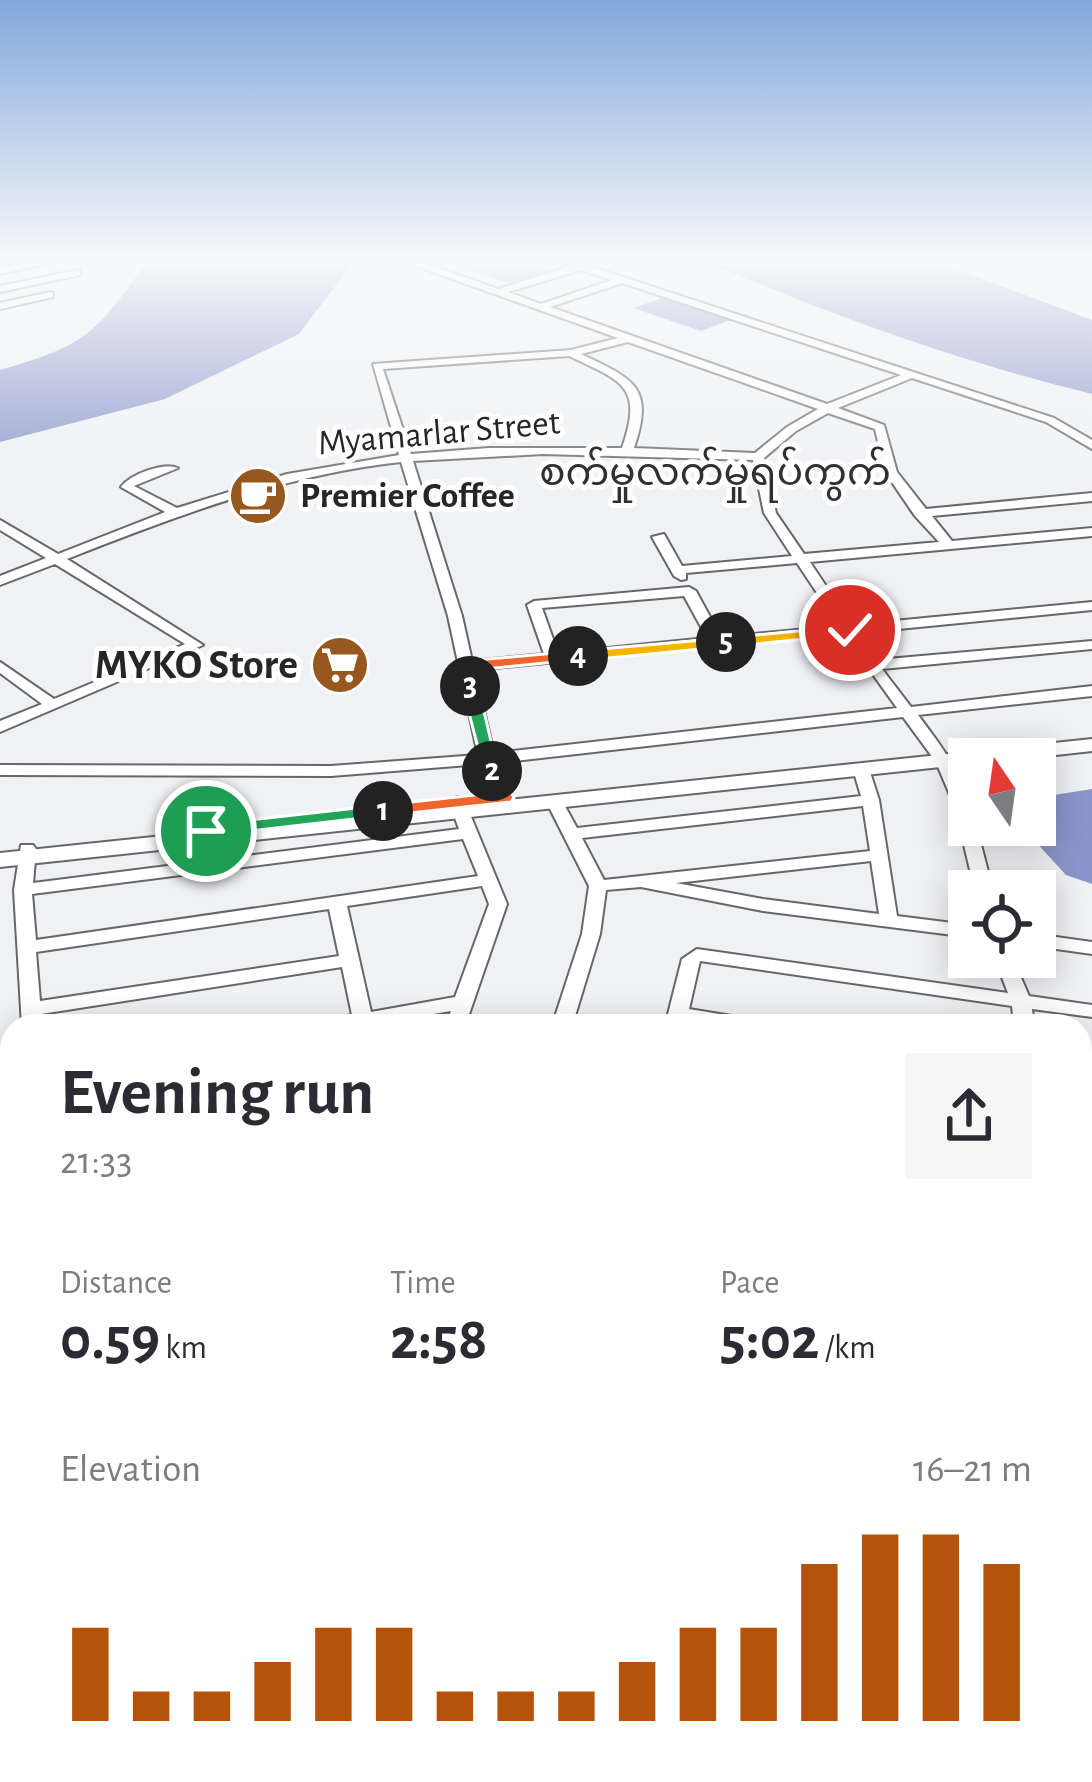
<!DOCTYPE html>
<html lang="en">
<head>
<meta charset="utf-8">
<style>
  body { margin:0; font-family:"Alegreya Sans","Noto Sans Myanmar",sans-serif; background:#f7f7f7; color:#2b2b33; height:100vh; display:flex; flex-direction:column; font-size:45px; white-space:nowrap }
  * { box-sizing:border-box; margin:0 }
  p { font-size:39px; color:#7c7c81 }
  .icon { flex:none; width:66px; height:66px; fill:none; stroke:currentColor; stroke-width:2; stroke-linecap:round; stroke-linejoin:round }
  .map { position:relative; flex:1; overflow:hidden }
  .sheet { position:absolute; left:0px; top:1014px; width:1092px; height:768px; display:flex; flex-direction:column; background:#fff; border-radius:36px 36px 0 0; box-shadow:0 6px 30px #0003 }
  .sheet>* { flex:none }
  .needle { width:78px; rotate:347deg }
  .controls { position:absolute; left:948px; top:738px; display:grid; gap:24px }
  .controls a { display:grid; place-items:center; width:108px; height:108px; border-radius:0px; background:#fff; box-shadow:0 6px 30px #0003; font-size:60px }
  .pin { position:absolute; display:grid; place-items:center; width:102px; height:102px; color:#fff; margin:-51px; border:6px solid #fff; border-radius:50%; box-shadow:0 3px 12px #0007 }
  .km { position:absolute; width:60px; height:60px; margin:-30px; border-radius:50%; background:#222; color:#fff; font-size:33px; line-height:60px; text-align:center }
  .round { display:grid; place-items:center; flex:none; width:126px; height:126px; border-radius:0px; background:#f7f7f7 }
  .overview { display:flex; align-items:center; justify-content:space-between; height:204px; padding:0 60px }
  h1 { font-size:66px; font-weight:600; line-height:90px }
  .figures { display:grid; grid-template-columns:repeat(3,1fr); gap:18px; height:204px; padding:12px 60px }
  .figures div { display:grid; align-content:center }
  .figures b { font-size:60px; font-weight:600 }
  .figures small { font-size:33px; font-weight:400 }
  .figures p { font-size:33px }
  .chart { height:336px; padding:24px 60px }
  .chart p { display:flex; justify-content:space-between }
  .chart svg { width:100%; height:216px; margin-top:12px; stroke:#b45309; stroke-width:6 }
  .map>svg:first-child { display:block }
</style>
</head>
<body>
<div class="map">
<svg width="1092" height="1782" viewBox="0 0 1092 1782">
  <rect width="100%" height="100%" fill="#f0f1f4"/>
  <path fill="#8a96cb" d="M148,260H355L299,334L165,399L0,442V370C88,345 97,332 148,260Z
    M442,260H522L551,270L508,283Z
    M702,260H931L1092,320V394C957,361 830,315 702,260Z
    M662,298L730,320L701,331L633,308Z
    M1092,789V884L1066,875L1020,825H1035V798Z"/>
  <g fill="none" stroke-linecap="round" stroke-linejoin="round">
    <g stroke="#66676a" stroke-width="4">
      <path id="minor" d="M41,260H61L0,274V268Z
        M416,260L498,289L571,266L556,260H571L1054,418L1092,440V449L1046,422L912,378L838,408L884,425L897,472L926,509L1092,493V501L932,516L952,541L1092,528V536L810,562L852,625L1092,602V610L858,633L876,660L1092,641V649L882,669L911,707L1092,686V696L918,715C944,750 969,780 969,825H976L993,891H975L955,807L936,762L903,717L497,763L516,808L508,813L500,808L481,764L331,776L0,775V765L331,766L478,755L448,616L401,462C283,475 176,516 67,559L203,645L0,732V721L42,704L0,673V662L54,699L185,644L55,564L0,585V576L46,558L0,530V520L58,554L165,512L121,487C130,474 164,462 178,468L134,486L177,508L287,474L399,455L373,364L571,350L618,338L413,265V261ZM581,270L612,280L541,304L508,292ZM622,283L901,375L827,404L550,307ZM628,342L818,409L787,427L755,453L634,448C655,386 633,379 581,354ZM569,356C621,381 644,385 622,448H489L411,454L383,369ZM828,413L875,429L885,472L915,516L939,542L804,554L776,513L764,458L796,431ZM543,454L753,460L764,513L792,556L682,566L664,534L652,537L674,576L681,580L686,579V573L797,563L839,626L721,637L696,591L689,587L534,601L527,605L544,654L472,661L462,616L413,461ZM684,596L707,638L558,653L542,608ZM844,634L897,708L494,753L474,670Z
        M77,270L80,271V275L0,292V286Z
        M50,292L53,293V297L0,309V303Z
        M861,764L869,769L879,800L897,916L969,925V937L763,911L641,887L606,890L600,934L572,1026H552L582,934L589,886L547,803L549,799H561L577,828L861,796L853,769ZM863,806L870,851L604,880L582,838ZM871,861L879,914L763,899L676,883Z
        M457,797L465,802L507,904L465,1026H445L451,1011L363,1026H315L318,1021L352,1015L342,967L41,1014L42,1026H22L14,890L21,845H33L36,849L33,883L459,829L449,802ZM463,839L478,876L36,940L32,894ZM482,886L489,904L455,997L371,1012L347,906ZM329,909L339,956L40,1001L36,952Z
        M1035,934L1092,942V954L1035,946Z
        M697,949L1008,993L994,957H1012L1029,996L1092,1005V1017L1032,1009L1034,1026H1014L1012,1006L700,961L689,1009L750,1019L757,1021L760,1026H711L686,1022L685,1026H665L682,959Z
        M1080,1072L1092,1073V1087L1080,1086Z
        M12,1079V1094L0,1098V1083Z
        M1080,1146L1092,1147V1163L1080,1162Z
        M1080,1226L1092,1228V1246L1080,1244Z
        M12,1315V1335L0,1337V1317Z
        M1080,1315L1092,1317V1337L1080,1335Z
        M1080,1418L1092,1420V1442L1080,1440Z
        M12,1613V1639L0,1641V1615Z
        M380,1770H410L408,1782H378Z
        M756,1770H841L849,1782H764Z
        M1021,1770H1051V1782H1021Z"/>
    </g>
    <g stroke="#66676a" stroke-width="4">
      <path id="major" d="M1092,739V751L1020,759H969V764L0,867V853Z
        M0,1134L12,1140V1197L0,1191Z
        M12,1670V1749L0,1753V1675Z"/>
    </g>
    <use href="#minor" fill="#fff" fill-rule="evenodd"/>
    <use href="#major" fill="#fff" fill-rule="evenodd"/>
  </g>
  <linearGradient id="sky" x2="0" y2="1"><stop stop-color="#82a8dc"/><stop offset="0.51" stop-color="#f8f9fa"/><stop offset="1" stop-color="#f8f9fa" stop-opacity="0"/></linearGradient>
  <rect width="1092" height="510" fill="url(#sky)"/>
  <path fill="#22a559" stroke="#fff" stroke-width="3" d="M383,805L389,807V815L206,836L197,831L206,825Z"/>
  <path fill="#f0652b" stroke="#fff" stroke-width="3" d="M486,767H499L514,798L511,802L383,816L374,811L383,805L494,793Z"/>
  <path fill="#22a559" stroke="#fff" stroke-width="3" d="M470,681L478,686L499,775L484,771L462,686Z"/>
  <path fill="#f0652b" stroke="#fff" stroke-width="3" d="M578,651L584,652V659L475,670L478,686L470,691L462,686L458,666L466,661Z"/>
  <path fill="#f5b400" stroke="#fff" stroke-width="3" d="M726,638L734,642L732,646L578,661L570,656L578,651Z"/>
  <path fill="#f5b400" stroke="#fff" stroke-width="3" d="M850,626L857,630L855,634L726,647L718,642L726,638Z"/>
  <defs>
    <g id="cafe-disc" transform="scale(3)"><circle r="9.5" fill="#975820" stroke="#fefeff"/><path d="M-5.5-4.5H6V0H3Q3 3.5 0 3.5H-2.5Q-5.5 3.5-5.5 0ZM3-3.2v2h1.7v-2ZM-6 4.5H4V6H-6Z" fill="#fff"/></g>
    <g id="supermarket-disc" transform="scale(3)"><circle r="9.5" fill="#975820" stroke="#fefeff"/><path d="M-6-5.5h2.5l.6 2H6L4.5 2H-2.5L-4.4-4H-6ZM-1.5 3.2a1.3 1.3 0 1 0 .1 0ZM3 3.2a1.3 1.3 0 1 0 .1 0Z" fill="#fff"/></g>
  </defs>
  <g fill-rule="evenodd">
    <use href="#cafe-disc" x="258" y="496"/>
    <use href="#supermarket-disc" x="340" y="665"/>
  </g>
  <g text-anchor="middle" dominant-baseline="central" stroke-width="10" stroke-linejoin="round" paint-order="stroke">
    <g font-size="36" fill="#252627" stroke="#fefeff">
      <text transform="translate(439 433) rotate(-5)">Myamarlar Street</text>
    </g>
    <g font-size="36" font-weight="bold" fill="#252627" stroke="#fefeff" text-anchor="start">
      <text x="300" y="496">Premier Coffee</text>
    </g>
    <g font-size="39" fill="#2f3033" stroke="#fefeff">
      <text x="715" y="473">စက်မှုလက်မှုရပ်ကွက်</text>
    </g>
    <g font-size="42" font-weight="bold" fill="#252627" stroke="#fefeff" text-anchor="end">
      <text x="298" y="665">MYKO Store</text>
    </g>
  </g>
</svg>
<div class="controls">
<a><svg class="needle" viewBox="-14 -14 28 28"><path d="M0-13l5 13h-10z" fill="#e53935"/><path d="M0 13l5-13h-10z" fill="#7c7c81"/></svg></a>
<a><svg class="icon" aria-label="locate" viewBox="0 0 24 24"><circle cx="12" cy="12" r="6"/><path d="M12 2v4M12 18v4M2 12h4M18 12h4"/></svg></a>
</div>
<div class="pin" style="left:206px;top:831px;background:#1e9e55"><svg class="icon" aria-label="arrive" viewBox="0 0 24 24"><path d="M6 21V4h12l-3 4 3 4H6"/></svg></div>
<div class="pin" style="left:850px;top:630px;background:#d93025"><svg class="icon" aria-label="check" viewBox="0 0 24 24"><path d="M5 12l5 5 9-10"/></svg></div>
<b class="km" style="left:383px;top:811px">1</b>
<b class="km" style="left:492px;top:771px">2</b>
<b class="km" style="left:470px;top:686px">3</b>
<b class="km" style="left:578px;top:656px">4</b>
<b class="km" style="left:726px;top:642px">5</b>
<section class="sheet">
<div class="overview"><div><h1>Evening run</h1><p>21:33</p></div><a class="round"><svg class="icon" aria-label="share" viewBox="0 0 24 24"><path d="M12 15V3M7 8l5-5 5 5M5 13v7h14v-7"/></svg></a></div>
<div class="figures">
<div><p>Distance</p><b>0.59<small> km</small></b></div>
<div><p>Time</p><b>2:58</b></div>
<div><p>Pace</p><b>5:02<small> /km</small></b></div>
</div>
<div class="chart"><p><span>Elevation</span>16–21 m</p>
<svg viewBox="0 0 160 44" preserveAspectRatio="none"><path d="M5 44V25M15 44V38M25 44V38M35 44V32M45 44V25M55 44V25M65 44V38M75 44V38M85 44V38M95 44V32M105 44V25M115 44V25M125 44V12M135 44V6M145 44V6M155 44V12"/></svg>
</div>
</section>
</div>
</body>
</html>
